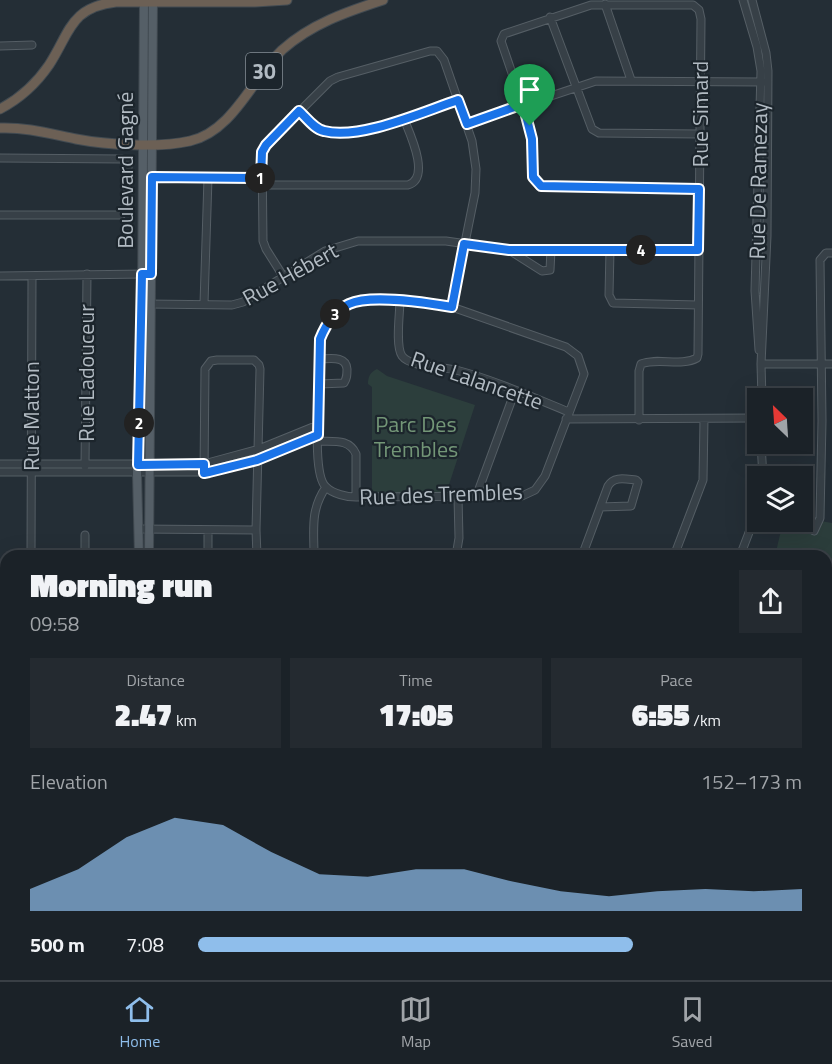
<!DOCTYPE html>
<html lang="en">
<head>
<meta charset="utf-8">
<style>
  body { margin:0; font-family:"Titillium Web",sans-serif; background:#242a30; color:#f1f3f6; height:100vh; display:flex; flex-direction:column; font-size:22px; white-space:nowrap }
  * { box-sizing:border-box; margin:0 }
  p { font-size:20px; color:#a0a4a8 }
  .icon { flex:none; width:33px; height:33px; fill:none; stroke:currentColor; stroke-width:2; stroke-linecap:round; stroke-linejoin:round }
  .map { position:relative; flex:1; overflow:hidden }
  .panel { position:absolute; left:0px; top:550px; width:832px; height:430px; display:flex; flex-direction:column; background:#1b2228; border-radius:18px 18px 0 0; box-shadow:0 6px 24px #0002,0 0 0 2px #393f45 }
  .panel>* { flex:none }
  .needle { width:39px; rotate:335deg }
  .buttons { position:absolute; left:747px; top:388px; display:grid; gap:12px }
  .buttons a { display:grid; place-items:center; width:66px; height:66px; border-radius:0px; background:#1b2228; box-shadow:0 6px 24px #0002,0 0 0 2px #393f45; font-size:30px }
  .pin { position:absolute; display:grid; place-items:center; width:51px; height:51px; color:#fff; margin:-62px -26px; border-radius:50% 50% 50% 0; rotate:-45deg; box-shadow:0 0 6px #0007 }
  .pin .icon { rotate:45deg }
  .km { position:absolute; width:30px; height:30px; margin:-15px; border-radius:50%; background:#222; color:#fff; font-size:16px; line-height:30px; text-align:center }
  .round { display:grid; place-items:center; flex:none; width:63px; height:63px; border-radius:0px; background:#242a30 }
  .headline { display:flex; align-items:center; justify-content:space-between; height:102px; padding:0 30px }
  h1 { font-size:33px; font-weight:800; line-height:45px }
  .metrics { display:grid; grid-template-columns:repeat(3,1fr); gap:9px; height:102px; padding:6px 30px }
  .metrics div { display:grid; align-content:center; border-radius:0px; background:#242a30; text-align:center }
  .metrics b { font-size:30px; font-weight:800 }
  .metrics small { font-size:16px; font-weight:400 }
  .metrics p { font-size:16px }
  .chart { height:168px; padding:12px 30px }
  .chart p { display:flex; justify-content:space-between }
  .chart svg { width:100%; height:108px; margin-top:6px; fill:#8fbeeb; opacity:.7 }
  ul { padding:0 30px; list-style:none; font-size:20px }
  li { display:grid; grid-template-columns:96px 72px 1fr; align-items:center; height:45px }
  li i { height:15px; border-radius:8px; background:#8fbeeb }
  .dock { display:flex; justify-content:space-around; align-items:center; height:84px; border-top:2px solid #393f45; background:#1b2228; font-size:16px; color:#a0a4a8 }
  .dock a { display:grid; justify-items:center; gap:3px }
  .dock .active { color:#8fbeeb }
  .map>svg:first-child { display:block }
</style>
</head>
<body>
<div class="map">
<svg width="832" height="980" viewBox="0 0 832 980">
  <rect width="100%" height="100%" fill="#242e36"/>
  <path fill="#2c3e3c" d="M377,369L387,376L475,405L445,497H372V387L368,384C368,377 370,372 377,369Z
    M803,518L832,523V755H826V556H775L783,522H802Z"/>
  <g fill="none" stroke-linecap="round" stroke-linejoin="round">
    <g stroke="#555e65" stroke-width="9">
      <path id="minor" d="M743,0L757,47L761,71L755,291L759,350
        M752,0L766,53L768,71L767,236L761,364L762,399
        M605,4L631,80
        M550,17L592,129L599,133L699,134
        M0,46L32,45
        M299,111C306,117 314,129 324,131C361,140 421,112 457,100
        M467,124L596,81L763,82
        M0,158L122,159L126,162L128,166V208L121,215H0
        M152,177L261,178
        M261,185H408C431,178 410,134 404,119
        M509,250L542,271L550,270L551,250
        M610,250L609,295L613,303L698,305
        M0,276L145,274
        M283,276L266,249L263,241L262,152L266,145L330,81L338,77L430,51H437L444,60L472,141L476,169L475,193L452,307
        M400,300L452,307L566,347L578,356L584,374L545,476L535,490L522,496L356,497C347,497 333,494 326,487C312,475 319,403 319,383C319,368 317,352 321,337C323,330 327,323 331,317C350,297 375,300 400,300Z
        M400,300C400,313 395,346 402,356C410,367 443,367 456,370C494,380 532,397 569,412
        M147,304L232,305L243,302L325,251L358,241H446L509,250H698
        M204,304L208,178
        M319,359C329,359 346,355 347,369C347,375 347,378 344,383L319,384
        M761,364H832
        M566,419L758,418
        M639,420V371L641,364C658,357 681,367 697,358L698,354L701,19L699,10L693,5H591L504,34L501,41L530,126L533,177C536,184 539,186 547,187L699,189
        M318,441C333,442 349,438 356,454V497
        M761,444L763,477
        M0,464H204L259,449L318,425
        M85,466L87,274
        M0,472H209L257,460L318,435
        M476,497L515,391
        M139,529L256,530L260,369L259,365L254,360H217L211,361L205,369L204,473
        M208,530V556
        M256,530L257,556
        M814,531L820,518L822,421L820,260L826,253H832
        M31,556L32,276
        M85,556V535
        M314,556C314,530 310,510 326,487
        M456,556L459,538L458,497
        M582,556L608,486C614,476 625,479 636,480L638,482L631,506L600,507
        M674,556L703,480L704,419
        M740,556L758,509
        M0,654H6
        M826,716H832
        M0,728L6,729
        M826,779H832
        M0,786L6,788
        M826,843H832
        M0,888L6,892
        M0,906L6,903
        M826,909H832
        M826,973L832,974
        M171,980V975
        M428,980V975
        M727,980V975"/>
    </g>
    <g stroke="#404950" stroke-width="10">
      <path id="major" d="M139,556L137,474L142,308L144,0
        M149,556L153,0
        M124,975L128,980
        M139,975V980
        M150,975L151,980"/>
    </g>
    <g stroke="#424b52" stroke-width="11">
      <path id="highway" d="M0,109C19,99 36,84 49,65C70,33 70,7 116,2H255L287,0
        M0,128C26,127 51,134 76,139C107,145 159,148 190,141C233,131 252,79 282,50C311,24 346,12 383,0"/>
    </g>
    <use href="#minor" stroke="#374047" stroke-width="7"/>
    <use href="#major" stroke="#555f67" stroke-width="8"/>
    <use href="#highway" stroke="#6c6055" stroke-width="9"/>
  </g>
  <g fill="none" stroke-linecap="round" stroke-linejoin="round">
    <g stroke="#fff" stroke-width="12">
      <path id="route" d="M458,100L467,124L523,104L532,139L533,177L541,186L699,189L698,250H509L464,244L452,307C429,303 370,294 349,304C334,311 326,324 320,339L318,435L257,460L209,472L204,473V464L138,465L142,274H151L152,177L261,178L262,152L266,145L299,111C306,117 314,129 324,131C361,140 422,112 458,100Z"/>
    </g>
    <use href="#route" stroke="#1a73e8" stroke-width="8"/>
  </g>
  <g text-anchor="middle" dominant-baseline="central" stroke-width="4.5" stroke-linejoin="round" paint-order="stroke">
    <rect fill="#1c252c" stroke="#858e96" stroke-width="1.5" x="246" y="53" width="36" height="36" rx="4.5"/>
    <g font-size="21" font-weight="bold" fill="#b2bbc3">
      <text x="264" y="71">30</text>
    </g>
    <g font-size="22" fill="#b2bbc3" stroke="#1c252c">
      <text transform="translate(700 114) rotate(-90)">Rue Simard</text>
      <text transform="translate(125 170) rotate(-90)">Boulevard Gagné</text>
      <text transform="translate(758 181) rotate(-89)">Rue De Ramezay</text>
      <text transform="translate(290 274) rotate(-29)">Rue Hébert</text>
      <text transform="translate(86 373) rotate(-90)">Rue Ladouceur</text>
      <text transform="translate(477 380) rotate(19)">Rue Lalancette</text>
      <text transform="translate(31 416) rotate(-90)">Rue Matton</text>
      <text transform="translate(441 494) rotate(-2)">Rue des Trembles</text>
    </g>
    <g font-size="22" fill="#739677" stroke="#1c252c">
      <text x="416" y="424">Parc Des<tspan x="416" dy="25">Trembles</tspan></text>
    </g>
  </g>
</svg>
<div class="buttons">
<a><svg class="needle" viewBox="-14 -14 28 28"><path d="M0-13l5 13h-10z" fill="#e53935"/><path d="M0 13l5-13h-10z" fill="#a0a4a8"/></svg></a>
<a><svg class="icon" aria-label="layers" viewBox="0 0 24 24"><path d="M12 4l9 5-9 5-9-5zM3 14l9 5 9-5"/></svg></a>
</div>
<div class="pin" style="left:530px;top:126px;background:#1e9e55"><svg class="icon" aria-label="arrive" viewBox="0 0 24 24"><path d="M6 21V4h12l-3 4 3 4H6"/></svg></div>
<b class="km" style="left:260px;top:178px">1</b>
<b class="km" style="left:139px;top:423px">2</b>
<b class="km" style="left:335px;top:314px">3</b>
<b class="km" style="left:641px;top:250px">4</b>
<section class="panel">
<div class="headline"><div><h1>Morning run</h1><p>09:58</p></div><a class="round"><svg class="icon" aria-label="share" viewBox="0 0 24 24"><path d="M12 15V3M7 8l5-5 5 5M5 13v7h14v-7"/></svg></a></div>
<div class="metrics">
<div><p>Distance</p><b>2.47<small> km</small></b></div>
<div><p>Time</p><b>17:05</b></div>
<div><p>Pace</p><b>6:55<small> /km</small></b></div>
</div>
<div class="chart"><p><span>Elevation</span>152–173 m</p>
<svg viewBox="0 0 160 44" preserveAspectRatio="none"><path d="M0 44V35L10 27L20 14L30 6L40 9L50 20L60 29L70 30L80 27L90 27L100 32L110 36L120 38L130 36L140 35L150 36L160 35V44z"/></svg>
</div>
<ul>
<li><b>500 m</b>7:08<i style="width:72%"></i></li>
</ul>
</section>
</div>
<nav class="dock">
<a class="active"><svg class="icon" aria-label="home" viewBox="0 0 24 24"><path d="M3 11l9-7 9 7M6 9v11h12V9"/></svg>Home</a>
<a><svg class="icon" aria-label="map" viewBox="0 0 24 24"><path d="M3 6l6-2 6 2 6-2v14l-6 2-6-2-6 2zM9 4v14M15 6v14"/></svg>Map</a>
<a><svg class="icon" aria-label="saved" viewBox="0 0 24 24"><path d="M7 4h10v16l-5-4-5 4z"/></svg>Saved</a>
</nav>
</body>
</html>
